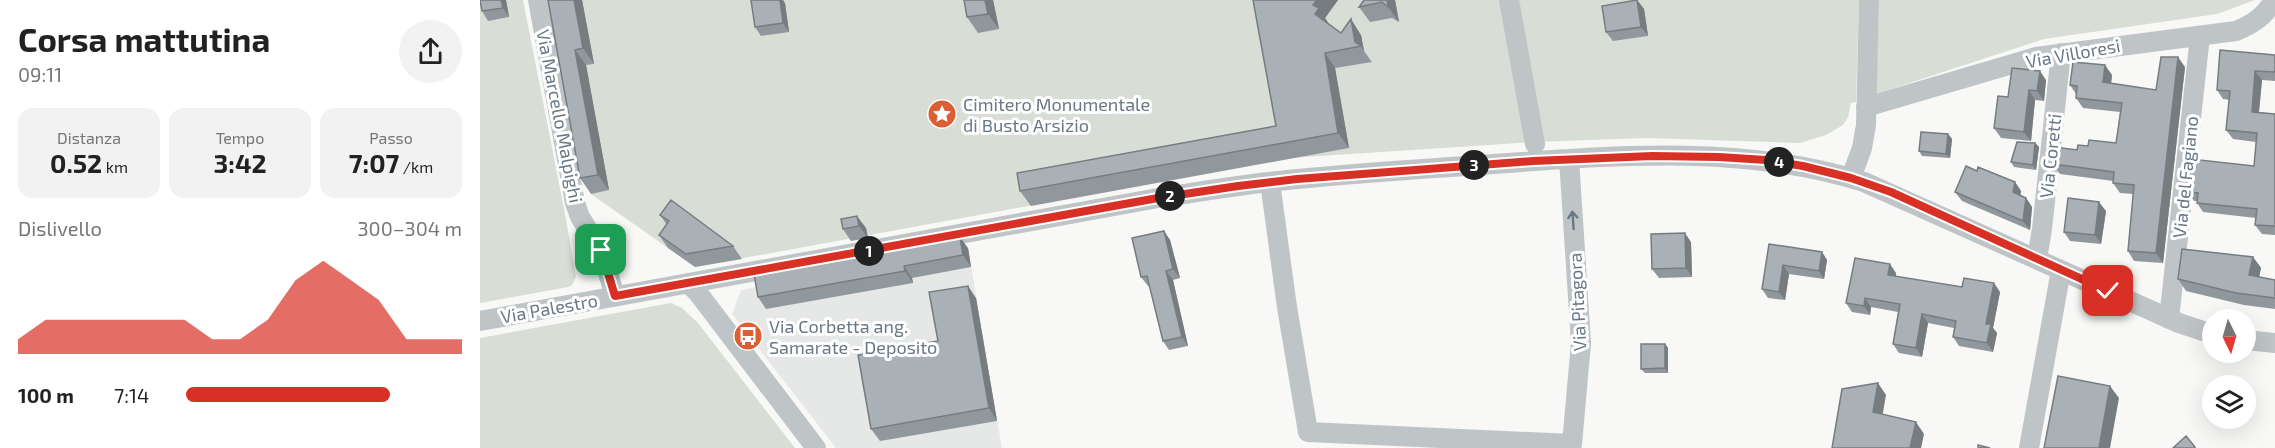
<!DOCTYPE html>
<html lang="it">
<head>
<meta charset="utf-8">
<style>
  body { margin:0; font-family:"Exo 2",sans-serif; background:#f2f2f2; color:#222; height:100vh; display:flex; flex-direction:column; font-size:22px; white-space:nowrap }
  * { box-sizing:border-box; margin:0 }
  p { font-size:20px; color:#767676 }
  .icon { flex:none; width:33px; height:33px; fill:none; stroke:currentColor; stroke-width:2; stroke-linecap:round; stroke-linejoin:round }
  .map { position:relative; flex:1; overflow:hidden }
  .drawer { display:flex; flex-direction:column; background:#fff; width:480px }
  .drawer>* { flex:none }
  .needle { width:39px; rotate:175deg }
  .fabs { position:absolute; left:1722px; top:309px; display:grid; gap:12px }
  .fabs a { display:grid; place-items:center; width:54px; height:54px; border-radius:50%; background:#fff; box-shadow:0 6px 24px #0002; font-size:30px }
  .pin { position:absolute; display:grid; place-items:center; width:51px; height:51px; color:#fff; margin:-26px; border-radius:12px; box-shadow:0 3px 9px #0006 }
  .km { position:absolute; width:30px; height:30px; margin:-15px; border-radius:50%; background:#222; color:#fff; font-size:16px; line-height:30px; text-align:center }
  .round { display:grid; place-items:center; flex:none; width:63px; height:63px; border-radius:32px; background:#f2f2f2 }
  .overview { display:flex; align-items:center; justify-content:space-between; height:102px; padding:0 18px }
  h1 { font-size:33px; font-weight:700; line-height:45px }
  .figures { display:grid; grid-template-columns:repeat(3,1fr); gap:9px; height:102px; padding:6px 18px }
  .figures div { display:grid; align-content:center; border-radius:15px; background:#f2f2f2; text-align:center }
  .figures b { font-size:26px; font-weight:700 }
  .figures small { font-size:16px; font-weight:400 }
  .figures p { font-size:16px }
  .chart { height:168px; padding:12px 18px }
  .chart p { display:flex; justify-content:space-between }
  .chart svg { width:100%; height:108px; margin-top:6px; fill:#d93025; opacity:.7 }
  ul { padding:0 18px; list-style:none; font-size:20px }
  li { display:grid; grid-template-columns:96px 72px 1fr; align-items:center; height:45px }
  li i { height:15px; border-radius:8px; background:#d93025 }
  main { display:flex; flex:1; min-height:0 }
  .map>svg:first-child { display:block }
</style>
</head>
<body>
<main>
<section class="drawer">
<div class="overview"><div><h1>Corsa mattutina</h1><p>09:11</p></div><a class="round"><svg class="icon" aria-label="share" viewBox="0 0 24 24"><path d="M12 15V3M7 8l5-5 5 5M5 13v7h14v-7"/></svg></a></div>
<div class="figures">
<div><p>Distanza</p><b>0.52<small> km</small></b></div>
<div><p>Tempo</p><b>3:42</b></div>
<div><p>Passo</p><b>7:07<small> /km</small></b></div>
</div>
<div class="chart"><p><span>Dislivello</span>300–304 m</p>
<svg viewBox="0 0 160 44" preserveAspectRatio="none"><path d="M0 44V38L10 30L20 30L30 30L40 30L50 30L60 30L70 38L80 38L90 30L100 14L110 6L120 14L130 22L140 38L150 38L160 38V44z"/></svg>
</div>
<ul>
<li><b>100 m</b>7:14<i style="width:74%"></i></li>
</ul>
</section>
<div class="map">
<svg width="1795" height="448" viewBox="0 0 1795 448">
  <rect width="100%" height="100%" fill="#f8f8f6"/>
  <path fill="#e6e7e7" d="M488,248L522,448H356L252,314L261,290Z"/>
  <path fill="#d8ddd5" d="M0,0H43L85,214L96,277L92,285L88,287L0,303Z
    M76,0H1379L1376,102L1371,103L1368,117L1363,125L1346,135L1320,143L1166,138L1055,142L810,158L215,267L111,194Z
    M1399,0H1775L1737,14L1564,39L1396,94Z
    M191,303L202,308L218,323L315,448H0V338Z"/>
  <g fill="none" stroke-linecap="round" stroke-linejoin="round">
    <path stroke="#bfc4c7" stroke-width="20" d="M58,0L95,203L100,217L121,250L135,296
      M1029,0L1055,144
      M1386,107L1556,57L1756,31C1773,24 1785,16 1794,0
      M1371,178L1382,148L1386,125L1389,0
      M790,182L807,307L828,432L1092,444L1101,343L1089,159
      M1557,259L1562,229L1581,53
      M208,283L218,293L336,448
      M1689,319L1720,36
      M0,321L678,198C724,191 771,183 818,179C878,173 939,169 1000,165C1127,156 1261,143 1384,182L1699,323L1732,334
      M1766,340L1795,343
      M1549,448L1581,270"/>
  </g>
  <path fill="#91989d" d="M26,0L29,17L8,21L2,11Z
    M68,0H102L114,64L106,65L129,190L111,194L100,178Z
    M484,0H513L519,29L498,33L487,17Z
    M773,0H858L845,18L849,24L861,33L881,35L884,51L892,62L855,68L869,148L551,206L540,191L796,126Z
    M915,0L919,22L912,18L890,22L879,7Z
    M1157,0L1164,9L1168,36L1133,41L1126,32Z
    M305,3L309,32L281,36L275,27Z
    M1795,55V81L1782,80L1779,112L1795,114V235L1782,234L1775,225L1776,218L1723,212L1717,203V201H1714L1708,192L1774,166L1776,142L1753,139L1746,130L1750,100L1743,99L1737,90Z
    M1705,67L1683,263L1654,261L1648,251L1653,194L1640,193L1633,183V181L1580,174L1573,164L1597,150L1608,146L1636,143L1640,112L1603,108L1596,98V94L1590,85L1632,75L1631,84L1676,90Z
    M1566,80L1564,101L1555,100L1551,141L1521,138L1514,128L1528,97Z
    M1468,134L1472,139L1470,158L1442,156L1439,151Z
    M1555,143L1559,147L1556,170L1534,167L1531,162Z
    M1497,171L1535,182L1541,191L1540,196L1546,198L1552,207L1550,230L1482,201L1475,192Z
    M1626,211L1621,244L1590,241L1584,232Z
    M180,215L253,246L262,259L215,267L188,248L179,235L187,225Z
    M361,219L386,228L388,238L371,241L363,229Z
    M684,231L690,240L700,278L693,280L708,346L689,350L683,341L670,286H668L661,277Z
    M1211,242L1212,277L1179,278L1172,269Z
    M1289,244L1342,252L1347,260L1344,279L1309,274L1305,300L1288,298L1282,289Z
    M488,248L491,267L432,278L433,283L286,309L278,297Z
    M1773,257L1781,268L1779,277L1795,280V309L1764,305L1706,291L1698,279Z
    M1416,273V277L1520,292L1513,328L1517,333L1513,352L1479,346L1473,337L1474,328L1448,323L1442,357L1419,353L1413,344L1418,312L1391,307L1390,315L1372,312L1366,303Z
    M496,298L517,421L400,441L391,429L458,341Z
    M1185,344L1188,348V373H1165L1161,369Z"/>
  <path fill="#767c7f" d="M21,0H26L29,17L23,8Z
    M94,0H102L114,64L103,48Z
    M300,0H303L305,3L309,32L303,23Z
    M505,0H513L519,29L508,14Z
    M837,0H858L845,18L849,24L845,30L835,14L833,5Z
    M907,0H915L919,22L908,7Z
    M1157,0L1164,9L1168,36L1161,27Z
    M871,19L881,35L884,51L881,46L875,42Z
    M95,50L106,65L129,190L118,175Z
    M845,53L855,68L869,148L858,133Z
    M1698,57L1705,67L1683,263L1676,253Z
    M1625,65L1632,75L1630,92L1623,82Z
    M1560,71L1566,80L1564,101L1557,91Z
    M1775,71L1782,80L1778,121L1772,112Z
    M1549,90L1555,100L1551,141L1544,132Z
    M1468,134L1472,139L1470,158L1466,154Z
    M1555,143L1559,147L1556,170L1553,165Z
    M1535,182L1541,191L1539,201L1533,192Z
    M1546,198L1552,207L1550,230L1543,221Z
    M1619,202L1626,211L1621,244L1615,235Z
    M377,216L386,228L388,238L379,226Z
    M684,231L690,240L700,278L693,269Z
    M1205,233L1211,242L1212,277L1206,268Z
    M480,237L488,248L491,267L483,255Z
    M1342,252L1347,260L1344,279L1339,271Z
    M1773,257L1781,268L1777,286L1769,275Z
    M1410,264L1416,273L1414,284L1408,275Z
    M1303,265L1309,274L1305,300L1299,292Z
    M424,266L432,278L433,283L425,271Z
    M686,271L693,280L708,346L702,337Z
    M1514,283L1520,292L1513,328L1517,333L1513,352L1507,343L1506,324Z
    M488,286L496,298L517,421L509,408Z
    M1385,298L1391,307L1390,315L1384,306Z
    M1442,314L1448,323L1442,357L1436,348Z
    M1185,344L1188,348V373L1185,368Z
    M1398,383L1406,395L1401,424L1393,412Z
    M1630,386L1639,398L1630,448H1619Z
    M1436,422L1444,434L1441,448H1430Z"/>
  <path fill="#a9b1b6" stroke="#767c7f" stroke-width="1.5" d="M0,0H21L23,8L2,11Z
    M68,0H94L103,48L95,50L118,175L100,178Z
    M271,0H300L303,23L275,27Z
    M484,0H505L508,14L487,17Z
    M773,0H837L833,5L839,8L835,14L861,33L871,19L875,42L881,46L845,53L858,133L540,191L537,173L796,126Z
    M884,0H907L908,7L902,2L879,7Z
    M1157,0L1161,27L1126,32L1122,6Z
    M1740,50L1795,55V72L1775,71L1772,112L1795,114V226L1775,225L1777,209L1717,203L1718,193L1708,192L1711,159L1774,166L1777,133L1746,130L1750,91L1737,90Z
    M1681,57H1698L1676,253L1648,251L1654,185L1633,183L1634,172L1573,164L1575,147L1597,150L1598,145L1608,146L1609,140L1636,143L1642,103L1596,98L1597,86L1590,85L1593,62L1625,65L1623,82L1676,90Z
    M1532,68L1560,71L1557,91L1549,90L1544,132L1514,128L1518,96L1528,97Z
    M1441,132L1468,134L1466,154L1439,151Z
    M1537,142L1555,143L1553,165L1531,162Z
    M1486,166L1497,171L1498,167L1535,182L1533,192L1546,198L1543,221L1475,192Z
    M1588,198L1619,202L1615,235L1584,232Z
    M191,200L253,246L206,254L179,235L189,221L180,215Z
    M377,216L379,226L363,229L361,219Z
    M684,231L693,269L686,271L702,337L683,341L667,276L661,277L652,238Z
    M1205,233L1206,268L1172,269L1171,234Z
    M480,237L483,255L424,266L425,271L278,297L274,274L368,253Z
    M1289,244L1342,252L1339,271L1303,265L1299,292L1282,289Z
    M1702,249L1773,257L1769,275L1795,280V298L1756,293L1698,279Z
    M1375,258L1410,264L1408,275L1482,287L1484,278L1514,283L1506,324H1511L1507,343L1473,337L1476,321L1442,314L1436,348L1413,344L1420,304L1385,298L1384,306L1366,303Z
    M488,286L509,408L391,429L378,355L458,341L449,292Z
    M1161,344H1185V368L1161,369Z
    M1578,376L1630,386L1619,448H1564Z
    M1398,383L1393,412L1436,422L1430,448H1352L1362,389Z
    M1706,436L1715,447V448H1693Z
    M1498,445L1510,448H1498Z"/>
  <defs><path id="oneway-shaft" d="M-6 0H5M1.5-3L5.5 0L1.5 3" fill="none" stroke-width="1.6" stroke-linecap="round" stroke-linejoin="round" transform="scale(1.5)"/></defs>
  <use stroke="#697885" href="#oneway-shaft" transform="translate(1093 220) rotate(-94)"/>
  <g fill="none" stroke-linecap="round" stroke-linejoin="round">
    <g stroke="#fff" stroke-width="12">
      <path id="route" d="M121,250L135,296L678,198L758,186L817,179L1053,161L1172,156L1239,157L1286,160L1323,166L1371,178L1411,192L1628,291"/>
    </g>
    <use href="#route" stroke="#d93025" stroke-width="8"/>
  </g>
  <defs>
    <g id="sight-disc" transform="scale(1.5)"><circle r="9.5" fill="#db5f33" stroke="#fff"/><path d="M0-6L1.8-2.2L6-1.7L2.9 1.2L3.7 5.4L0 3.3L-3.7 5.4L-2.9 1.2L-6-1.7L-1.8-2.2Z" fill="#fff"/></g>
    <g id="bus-disc" transform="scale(1.5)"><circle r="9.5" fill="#db5f33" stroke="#fff"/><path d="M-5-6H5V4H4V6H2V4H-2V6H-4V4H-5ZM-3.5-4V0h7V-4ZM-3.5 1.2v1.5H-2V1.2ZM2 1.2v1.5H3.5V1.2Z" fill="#fff"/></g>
  </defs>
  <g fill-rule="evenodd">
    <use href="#sight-disc" x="462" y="114"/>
    <use href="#bus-disc" x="268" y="336"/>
  </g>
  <g text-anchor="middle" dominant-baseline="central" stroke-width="6" stroke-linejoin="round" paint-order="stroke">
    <g font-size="18" fill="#697885" stroke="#fff">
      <text transform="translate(1593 53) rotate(-10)">Via Villoresi</text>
      <text transform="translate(80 116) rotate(79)">Via Marcello Malpighi</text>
      <text transform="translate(1570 156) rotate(-84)">Via Coretti</text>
      <text transform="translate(1705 177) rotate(-84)">Via del Fagiano</text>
      <text transform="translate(1097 302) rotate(-93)">Via Pitagora</text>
      <text transform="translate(69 308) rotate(-10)">Via Palestro</text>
    </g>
    <g font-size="18" fill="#697885" stroke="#fff" text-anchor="start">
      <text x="483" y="104">Cimitero Monumentale<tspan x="483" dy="21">di Busto Arsizio</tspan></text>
      <text x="289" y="326">Via Corbetta ang.<tspan x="289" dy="21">Samarate - Deposito</tspan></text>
    </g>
  </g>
</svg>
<div class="fabs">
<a><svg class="needle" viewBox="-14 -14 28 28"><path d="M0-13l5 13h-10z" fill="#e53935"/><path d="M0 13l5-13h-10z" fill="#767676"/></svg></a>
<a><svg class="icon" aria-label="layers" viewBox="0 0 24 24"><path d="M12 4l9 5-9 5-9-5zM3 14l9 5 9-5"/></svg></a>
</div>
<div class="pin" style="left:121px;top:250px;background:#1e9e55"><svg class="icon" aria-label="arrive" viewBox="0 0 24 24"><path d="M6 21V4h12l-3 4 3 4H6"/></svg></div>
<div class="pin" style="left:1628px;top:291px;background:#d93025"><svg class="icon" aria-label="check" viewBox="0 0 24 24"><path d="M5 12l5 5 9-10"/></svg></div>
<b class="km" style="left:389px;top:251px">1</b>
<b class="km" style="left:690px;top:196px">2</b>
<b class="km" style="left:994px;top:165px">3</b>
<b class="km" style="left:1299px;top:162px">4</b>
</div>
</main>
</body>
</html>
